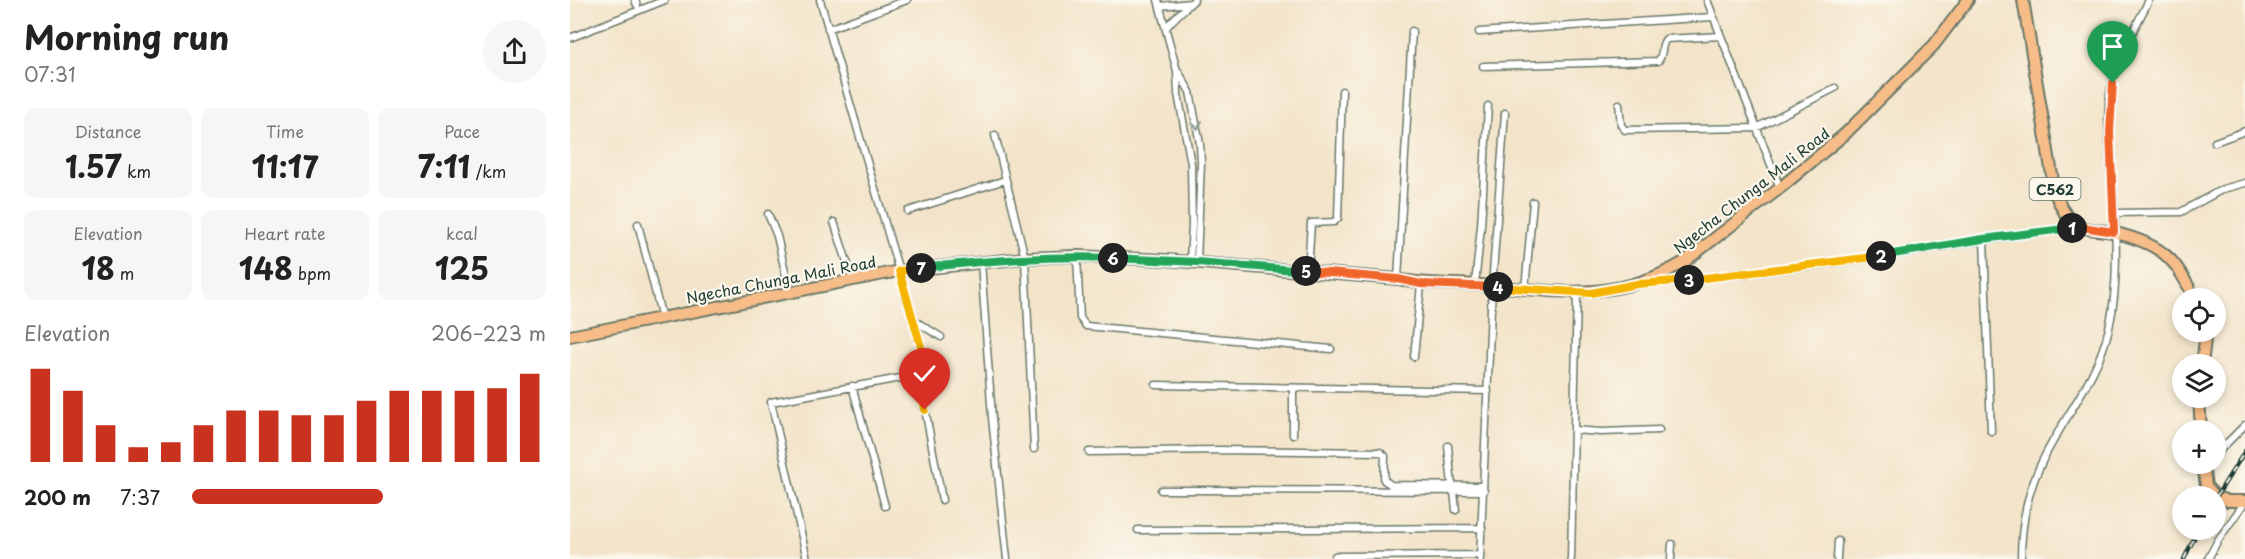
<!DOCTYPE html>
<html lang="en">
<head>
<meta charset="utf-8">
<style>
  body { margin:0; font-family:"Playpen Sans",sans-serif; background:#f6f6f6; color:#222; height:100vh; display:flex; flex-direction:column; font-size:22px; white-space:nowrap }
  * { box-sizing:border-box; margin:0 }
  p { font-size:20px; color:#767676 }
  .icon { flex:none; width:33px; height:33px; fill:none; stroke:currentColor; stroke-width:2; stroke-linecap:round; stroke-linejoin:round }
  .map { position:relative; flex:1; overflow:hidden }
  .details { display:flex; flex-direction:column; background:#fff; width:570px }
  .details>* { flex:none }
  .tools { position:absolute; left:1602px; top:288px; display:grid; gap:12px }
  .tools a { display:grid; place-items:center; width:54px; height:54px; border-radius:50%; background:#fff; box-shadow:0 3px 9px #0003; font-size:30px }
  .pin { position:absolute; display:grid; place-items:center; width:51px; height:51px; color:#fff; margin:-62px -26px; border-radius:50% 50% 50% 0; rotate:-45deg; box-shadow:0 0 6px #0007 }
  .pin .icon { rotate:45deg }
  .km { position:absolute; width:30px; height:30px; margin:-15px; border-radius:50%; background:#222; color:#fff; font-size:16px; line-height:30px; text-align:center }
  .round { display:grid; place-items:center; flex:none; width:63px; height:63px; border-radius:32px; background:#f6f6f6 }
  .summary { display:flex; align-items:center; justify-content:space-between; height:102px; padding:0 24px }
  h1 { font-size:33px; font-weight:700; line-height:45px }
  .figures { display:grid; grid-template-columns:repeat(3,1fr); gap:9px; height:102px; padding:6px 24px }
  .figures div { display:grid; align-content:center; border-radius:12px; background:#f6f6f6; text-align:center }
  .figures b { font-size:30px; font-weight:700 }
  .figures small { font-size:16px; font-weight:400 }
  .figures p { font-size:16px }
  .chart { height:168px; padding:12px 24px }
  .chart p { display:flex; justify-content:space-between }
  .chart svg { width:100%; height:108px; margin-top:6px; stroke:#c8321e; stroke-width:6 }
  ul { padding:0 24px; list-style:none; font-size:20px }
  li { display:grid; grid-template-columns:96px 72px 1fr; align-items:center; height:45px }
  li i { height:15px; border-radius:8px; background:#c8321e }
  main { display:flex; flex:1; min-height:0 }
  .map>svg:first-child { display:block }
</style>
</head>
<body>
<main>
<section class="details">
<div class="summary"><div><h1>Morning run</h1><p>07:31</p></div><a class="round"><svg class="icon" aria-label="share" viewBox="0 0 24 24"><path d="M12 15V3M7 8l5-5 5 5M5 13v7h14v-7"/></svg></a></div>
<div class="figures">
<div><p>Distance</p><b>1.57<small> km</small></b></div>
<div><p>Time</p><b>11:17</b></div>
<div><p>Pace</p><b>7:11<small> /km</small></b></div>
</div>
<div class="figures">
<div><p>Elevation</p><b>18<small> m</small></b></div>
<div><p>Heart rate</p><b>148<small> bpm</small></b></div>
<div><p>kcal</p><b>125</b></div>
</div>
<div class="chart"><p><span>Elevation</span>206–223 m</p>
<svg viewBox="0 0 160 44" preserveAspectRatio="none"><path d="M5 44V6M15 44V15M25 44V29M35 44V38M45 44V36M55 44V29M65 44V23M75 44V23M85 44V25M95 44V25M105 44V19M115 44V15M125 44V15M135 44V15M145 44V14M155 44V8"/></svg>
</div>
<ul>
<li><b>200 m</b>7:37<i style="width:54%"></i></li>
</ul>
</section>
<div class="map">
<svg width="1675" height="559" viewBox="0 0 1675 559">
  <rect width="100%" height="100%" fill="#fbf7ec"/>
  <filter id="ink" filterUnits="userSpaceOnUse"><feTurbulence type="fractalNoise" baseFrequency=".0167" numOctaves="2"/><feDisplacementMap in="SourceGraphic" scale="12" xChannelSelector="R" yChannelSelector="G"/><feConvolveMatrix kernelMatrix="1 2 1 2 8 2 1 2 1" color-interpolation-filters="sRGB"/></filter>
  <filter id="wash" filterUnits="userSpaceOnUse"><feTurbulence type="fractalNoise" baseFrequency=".008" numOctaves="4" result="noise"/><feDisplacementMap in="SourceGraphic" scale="24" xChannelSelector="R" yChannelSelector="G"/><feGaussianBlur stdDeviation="1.35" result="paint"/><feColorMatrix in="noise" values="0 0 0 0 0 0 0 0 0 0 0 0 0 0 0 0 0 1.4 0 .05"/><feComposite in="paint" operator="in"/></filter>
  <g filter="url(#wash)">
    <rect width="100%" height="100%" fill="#f3e4c9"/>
  </g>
  <g filter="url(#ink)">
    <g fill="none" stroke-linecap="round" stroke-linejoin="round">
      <g stroke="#697768" stroke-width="9">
        <path id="minor" d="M65,0L67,5
          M250,0L354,357V366L350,382L372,500
          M588,0L607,71L608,94L621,164L622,225L620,261
          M1137,0L1210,188
          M590,6L621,3
          M596,28C604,17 614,10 624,0
          M258,29L337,0
          M909,32L1143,17
          M0,38L95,0
          M913,66L1088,61C1094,55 1090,46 1096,39L1151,36
          M608,71L620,92L630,144L631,163L627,262
          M1049,104L1051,125L1055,130L1186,128L1265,88
          M425,135L455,258L464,449
          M1645,142L1675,131
          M338,211L435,180
          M1544,213L1611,212L1653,189L1675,183
          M198,214L207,236L220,293
          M264,222L283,280
          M68,224L92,318
          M1414,239L1421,431
          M507,256L510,318L516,326L761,349
          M411,262L422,418L437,559
          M738,271L741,223L764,222L768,218L772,91
          M828,279L842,31
          M1074,284C1150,278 1226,268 1301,258C1371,248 1440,234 1510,228
          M905,285L911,226L918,106
          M955,289L963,202
          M342,319L371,337
          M844,357L851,284
          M586,385L918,391
          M282,386L315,506
          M723,388V435
          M1004,430L1031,432L1089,430
          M878,446L882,486
          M519,452L646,450L810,452L815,456L814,480L821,485L913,486
          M1646,454L1675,425
          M591,490L914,491
          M884,492L886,510
          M568,530L912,528
          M765,556L910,555
          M237,559L201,402L352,374
          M910,559L922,286L935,113
          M1001,559L1007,293
          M1101,559L1102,544
          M1267,559L1268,541
          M1451,559C1451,527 1456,496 1470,466C1491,420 1528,379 1539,328C1549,285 1546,237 1543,192C1541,159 1534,116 1542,83C1549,56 1566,26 1579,0
          M1638,559L1648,540L1675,502"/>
      </g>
      <g stroke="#697768" stroke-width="14">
        <path id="primary" d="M1453,0L1485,193C1489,202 1493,213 1501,221C1513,232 1532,229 1546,233C1562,237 1580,243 1593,253C1608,264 1616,283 1625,298
          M0,336L329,271L455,258L507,256L596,260L828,279C855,285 882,283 910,285C986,291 1044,304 1114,262L1210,188L1275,134L1364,45L1398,0
          M1632,364L1636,332
          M1629,398L1631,430
          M1633,464L1636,486L1645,496
          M1646,497L1658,501H1675"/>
      </g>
      <use href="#minor" stroke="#fff" stroke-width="6"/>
      <use href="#primary" stroke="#f7bd88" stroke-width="10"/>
      <g stroke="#1f3d34" stroke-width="4.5">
        <path id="rail" d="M1646,497L1675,451
          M1614,559L1628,530"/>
      </g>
      <use href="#rail" stroke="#fbf7ec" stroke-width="2" stroke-dasharray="7" stroke-linecap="butt"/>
    </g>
    <defs><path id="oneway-chevron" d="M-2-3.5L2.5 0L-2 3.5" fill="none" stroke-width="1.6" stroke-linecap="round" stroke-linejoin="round" transform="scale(1.5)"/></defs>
    <use stroke="#8f9e9a" href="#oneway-chevron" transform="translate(627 125) rotate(80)"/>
  </g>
  <g fill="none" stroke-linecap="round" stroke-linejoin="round" filter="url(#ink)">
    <g stroke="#fff" stroke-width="12">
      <path id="split-1" d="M1502,228L1512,227L1544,232L1540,131L1543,83"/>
    </g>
    <g stroke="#fff" stroke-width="12">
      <path id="split-2" d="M1311,256L1413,239L1502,228"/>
    </g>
    <g stroke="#fff" stroke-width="12">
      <path id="split-3" d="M1119,280L1311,256"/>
    </g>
    <g stroke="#fff" stroke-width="12">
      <path id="split-4" d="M928,287L1021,293L1067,284L1119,280"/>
    </g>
    <g stroke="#fff" stroke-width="12">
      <path id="split-5" d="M736,271L828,279L851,284L928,287"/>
    </g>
    <g stroke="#fff" stroke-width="12">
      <path id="split-6" d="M543,258L627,262L736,271"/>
    </g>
    <g stroke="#fff" stroke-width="12">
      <path id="split-7" d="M351,268C415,261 479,255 543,258"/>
    </g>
    <g stroke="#fff" stroke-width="12">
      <path id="split-8" d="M351,268L329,271L354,357V366L350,382L355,410"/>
    </g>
    <use href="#split-1" stroke="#f0652b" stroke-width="8"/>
    <use href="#split-2" stroke="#22a559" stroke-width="8"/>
    <use href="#split-3" stroke="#f5b400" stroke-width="8"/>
    <use href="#split-4" stroke="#f5b400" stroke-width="8"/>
    <use href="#split-5" stroke="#f0652b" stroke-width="8"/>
    <use href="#split-6" stroke="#22a559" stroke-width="8"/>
    <use href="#split-7" stroke="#22a559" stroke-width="8"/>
    <use href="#split-8" stroke="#f5b400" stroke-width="8"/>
  </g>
  <g text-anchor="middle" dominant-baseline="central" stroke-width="4.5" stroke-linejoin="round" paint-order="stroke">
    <rect fill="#fbf7ec" stroke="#61756b" stroke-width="1.5" x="1459.5" y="178" width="51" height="22" rx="4.5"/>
    <g font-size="14" font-weight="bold" fill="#1f3d34">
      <text x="1485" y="189">C562</text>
    </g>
    <g font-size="15" fill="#1f3d34" stroke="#fbf7ec">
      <text transform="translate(1181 190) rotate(-38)">Ngecha Chunga Mali Road</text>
      <text transform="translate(211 279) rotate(-11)">Ngecha Chunga Mali Road</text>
    </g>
  </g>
</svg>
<div class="tools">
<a><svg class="icon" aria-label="locate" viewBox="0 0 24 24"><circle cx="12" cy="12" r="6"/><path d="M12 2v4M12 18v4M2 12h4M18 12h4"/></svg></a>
<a><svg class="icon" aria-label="layers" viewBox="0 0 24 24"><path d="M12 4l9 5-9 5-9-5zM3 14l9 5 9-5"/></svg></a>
<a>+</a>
<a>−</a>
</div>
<div class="pin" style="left:1543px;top:83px;background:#1e9e55"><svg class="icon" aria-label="arrive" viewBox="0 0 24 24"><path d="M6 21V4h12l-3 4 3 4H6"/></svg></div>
<div class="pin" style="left:355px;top:410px;background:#d93025"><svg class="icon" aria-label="check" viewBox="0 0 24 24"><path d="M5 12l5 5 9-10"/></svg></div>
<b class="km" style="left:1502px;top:228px">1</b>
<b class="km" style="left:1311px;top:256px">2</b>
<b class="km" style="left:1119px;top:280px">3</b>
<b class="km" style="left:928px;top:287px">4</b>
<b class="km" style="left:736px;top:271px">5</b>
<b class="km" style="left:543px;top:258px">6</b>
<b class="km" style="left:351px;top:268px">7</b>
</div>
</main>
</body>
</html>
